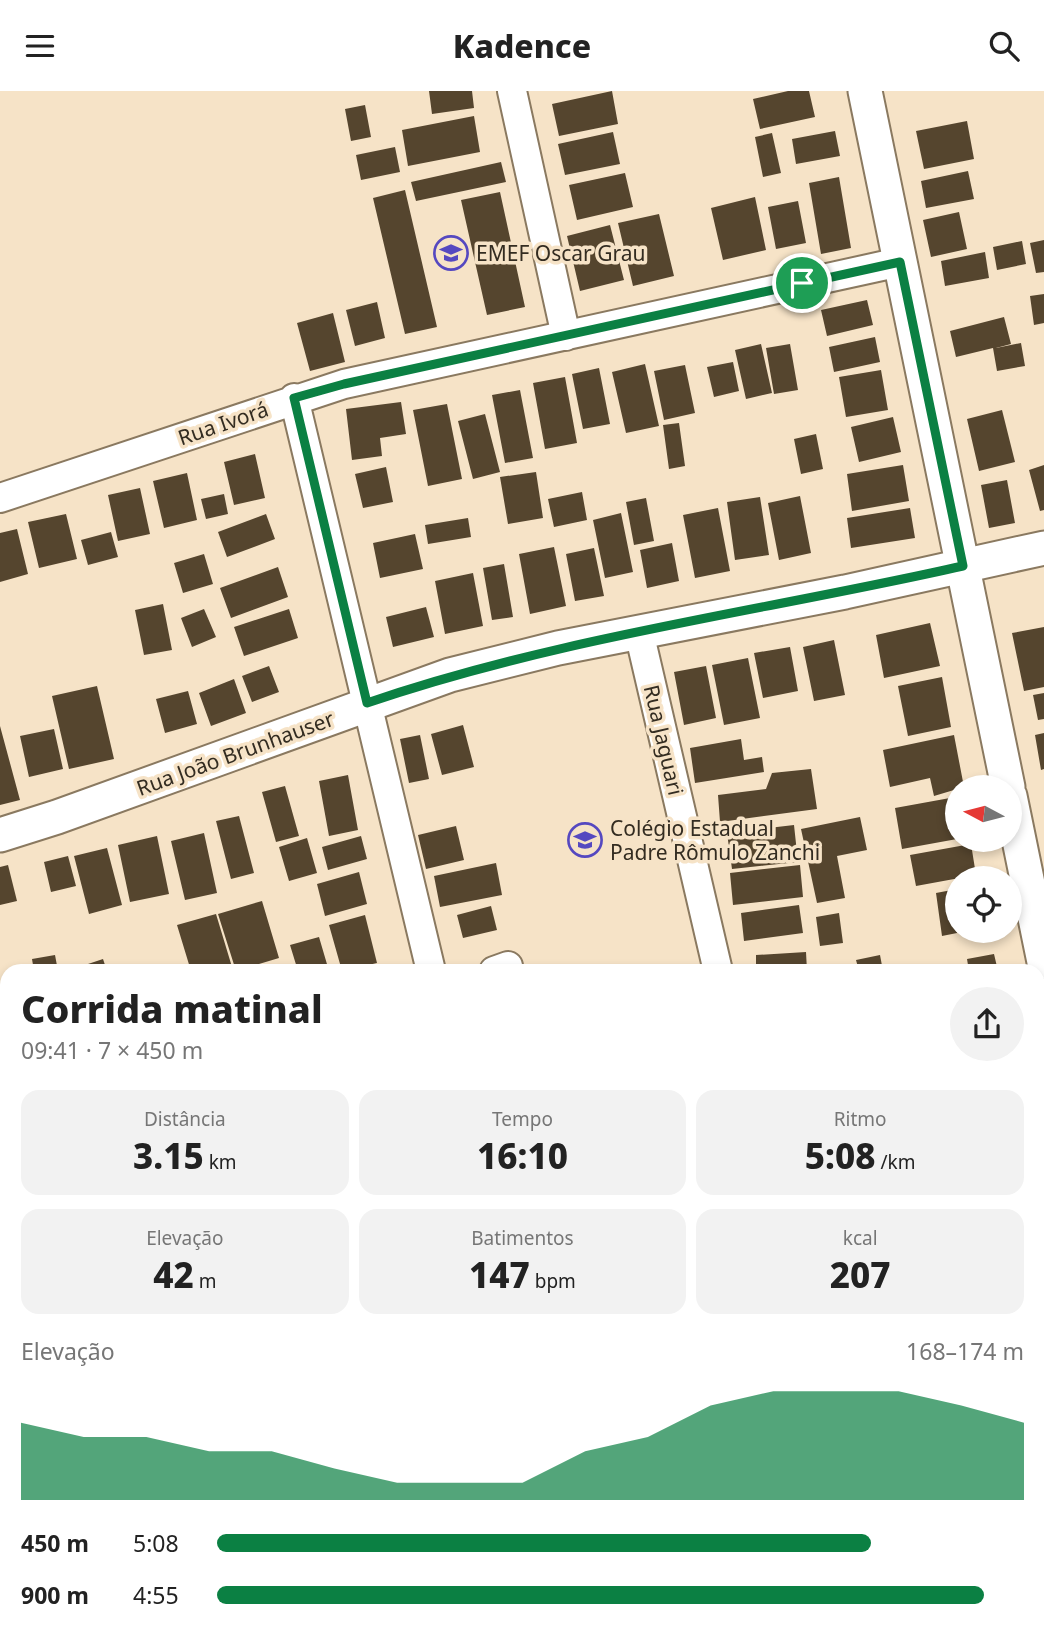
<!DOCTYPE html>
<html lang="pt">
<head>
<meta charset="utf-8">
<style>
  body { margin:0; font-family:"Noto Sans",sans-serif; background:#f2f2f2; color:#222; height:100vh; display:flex; flex-direction:column; font-size:26px; white-space:nowrap }
  * { box-sizing:border-box; margin:0 }
  p { font-size:23px; color:#767676 }
  .icon { flex:none; width:38px; height:38px; fill:none; stroke:currentColor; stroke-width:2; stroke-linecap:round; stroke-linejoin:round }
  .map { position:relative; flex:1; overflow:hidden }
  .panel { position:absolute; left:0px; top:873px; width:1045px; height:674px; display:flex; flex-direction:column; background:#fff; border-radius:21px 21px 0 0; box-shadow:0 4px 10px #0003 }
  .panel>* { flex:none }
  .needle { width:46px; rotate:277deg }
  .fabs { position:absolute; left:945px; top:684px; display:grid; gap:14px }
  .fabs a { display:grid; place-items:center; width:77px; height:77px; border-radius:50%; background:#fff; box-shadow:0 4px 10px #0003; font-size:35px }
  .pin { position:absolute; display:grid; place-items:center; width:60px; height:60px; color:#fff; margin:-30px; border:4px solid #fff; border-radius:50%; box-shadow:0 2px 7px #0007 }
  .round { display:grid; place-items:center; flex:none; width:74px; height:74px; border-radius:37px; background:#f2f2f2 }
  .head { display:flex; align-items:center; justify-content:space-between; height:119px; padding:0 21px }
  h1 { font-size:38px; font-weight:800; line-height:52px }
  .figures { display:grid; grid-template-columns:repeat(3,1fr); gap:10px; height:119px; padding:7px 21px }
  .figures div { display:grid; align-content:center; border-radius:18px; background:#f2f2f2; text-align:center }
  .figures b { font-size:35px; font-weight:800 }
  .figures small { font-size:19px; font-weight:400 }
  .figures p { font-size:19px }
  .chart { height:196px; padding:14px 21px }
  .chart p { display:flex; justify-content:space-between }
  .chart svg { width:100%; height:126px; margin-top:7px; fill:#0b8043; opacity:.7 }
  ul { padding:0 21px; list-style:none; font-size:23px }
  li { display:grid; grid-template-columns:112px 84px 1fr; align-items:center; height:52px }
  li i { height:18px; border-radius:9px; background:#0b8043 }
  header { display:flex; justify-content:space-between; align-items:center; height:91px; padding:0 21px; background:#fff; font-size:32px; font-weight:800 }
  .map>svg:first-child { display:block }
</style>
</head>
<body>
<header><svg class="icon" aria-label="menu" viewBox="0 0 24 24"><path d="M4 6h16M4 12h16M4 18h16"/></svg>Kadence<svg class="icon" aria-label="search" viewBox="0 0 24 24"><circle cx="10" cy="10" r="6"/><path d="M15 15l6 6"/></svg></header>
<div class="map">
<svg width="1044" height="1546" viewBox="0 0 1044 1546">
  <rect width="100%" height="100%" fill="#f6e3c7"/>
  <path fill="#55452e" d="M429,0H472L474,17L432,23Z
    M612,0L618,33L559,45L552,13Z
    M788,0H809L815,26L760,38L753,8Z
    M365,14L371,46L351,50L345,18Z
    M474,25L480,61L408,75L402,39Z
    M967,30L974,68L924,78L916,40Z
    M835,40L840,65L796,73L792,48Z
    M613,41L620,73L565,84L558,53Z
    M772,42L781,82L763,86L755,46Z
    M395,56L400,81L361,89L356,64Z
    M501,71L506,91L416,110L411,91Z
    M968,80L974,108L926,117L921,90Z
    M625,82L633,116L577,129L569,94Z
    M839,86L851,157L821,163L809,92Z
    M405,99L437,236L405,243L373,107Z
    M500,101L525,216L487,224L461,109Z
    M755,106L766,159L723,169L711,117Z
    M798,110L806,152L776,158L768,116Z
    M959,121L967,158L931,166L923,129Z
    M659,123L674,185L633,195L618,132Z
    M610,134L624,189L580,200L567,145Z
    M1044,149V181L1036,182L1030,152Z
    M1022,150L1026,173L997,179L993,156Z
    M985,161L989,187L945,195L941,170Z
    M1044,203V232L1034,234L1030,205Z
    M867,209L873,234L827,245L821,219Z
    M377,211L385,247L355,255L346,219Z
    M333,222L345,271L310,280L297,232Z
    M1004,226L1011,253L996,257L1021,252L1025,275L997,280L993,257L956,266L950,240Z
    M875,246L880,271L834,281L829,256Z
    M761,253L772,302L746,308L735,259Z
    M790,253L798,299L774,303L766,257Z
    M733,271L739,300L714,306L707,276Z
    M645,273L659,335L626,342L612,281Z
    M685,274L695,322L664,329L654,280Z
    M599,277L610,333L583,338L572,283Z
    M881,279L888,319L846,326L839,286Z
    M565,286L577,352L545,358L533,292Z
    M520,299L533,367L505,372L492,304Z
    M401,311L406,343L380,347L382,365L352,369L346,318Z
    M447,313L462,388L428,395L413,319Z
    M1002,319L1015,371L979,380L967,328Z
    M485,323L500,381L473,388L458,330Z
    M893,326L901,361L859,371L851,336Z
    M679,332L685,375L669,378L663,334Z
    M816,343L823,378L801,383L794,348Z
    M255,363L265,407L234,414L224,371Z
    M903,374L909,410L852,420L847,383Z
    M1044,374V419L1040,420L1029,379Z
    M386,376L393,411L363,417L355,383Z
    M536,381L543,427L508,433L500,386Z
    M187,382L197,429L164,437L153,390Z
    M1007,389L1015,432L989,437L981,394Z
    M140,397L150,443L118,450L108,404Z
    M582,401L587,429L554,436L548,408Z
    M224,403L228,423L206,428L201,408Z
    M800,405L811,462L779,469L768,412Z
    M760,406L769,464L735,469L727,411Z
    M646,407L654,450L634,454L626,411Z
    M718,417L730,480L695,487L683,424Z
    M910,417L915,447L851,457L847,427Z
    M621,422L633,481L605,487L593,429Z
    M66,423L77,468L39,477L28,431Z
    M266,423L275,448L227,466L218,441Z
    M468,427L471,446L428,453L425,434Z
    M17,438L28,483L0,491V442Z
    M111,441L118,466L88,474L81,449Z
    M415,443L423,478L380,487L373,452Z
    M672,452L679,490L647,497L640,459Z
    M554,456L566,515L530,523L519,463Z
    M594,457L604,505L575,510L566,463Z
    M204,463L213,493L183,502L174,472Z
    M504,473L513,526L492,529L483,477Z
    M278,476L288,506L231,527L220,497Z
    M473,482L483,535L445,543L435,490Z
    M163,513L172,559L144,564L135,519Z
    M426,516L434,546L393,556L386,526Z
    M204,518L216,546L192,556L181,527Z
    M289,518L298,547L244,565L234,536Z
    M930,532L940,575L884,587L876,544Z
    M1044,536V596L1024,600L1012,542Z
    M834,549L845,604L814,610L803,556Z
    M790,556L798,600L763,607L754,562Z
    M748,567L760,627L724,634L712,574Z
    M269,575L279,601L252,611L242,585Z
    M706,575L716,627L684,634L674,581Z
    M942,586L951,636L908,645L898,595Z
    M234,588L246,622L211,635L199,602Z
    M97,595L114,668L69,678L52,605Z
    M188,600L197,633L165,642L156,608Z
    M1044,602V628L1038,629L1033,604Z
    M463,634L474,676L442,684L431,643Z
    M0,635L20,709L0,714Z
    M54,638L63,678L29,686L20,645Z
    M1044,642V678L1041,679L1035,644Z
    M420,644L429,688L409,692L400,648Z
    M954,644L964,696L934,705L930,687L890,696L883,659Z
    M741,648L744,669L762,666L764,681L695,692L690,657Z
    M811,678L817,718L720,731L718,704L766,698L772,682Z
    M348,684L358,739L329,745L319,690Z
    M285,695L299,745L276,751L262,701Z
    M950,707L957,748L902,758L895,717Z
    M239,725L254,782L231,788L216,730Z
    M860,726L867,759L837,765L845,807L817,812L801,738Z
    M794,734L798,771L732,778L727,742Z
    M456,735L464,769L426,778L418,744Z
    M204,742L217,802L185,809L171,750Z
    M157,745L169,803L130,811L118,754Z
    M361,745L367,768L328,779L322,756Z
    M307,747L317,782L289,790L279,756Z
    M971,753L976,784L916,795L910,764Z
    M107,757L122,814L89,823L74,765Z
    M68,765L76,795L51,801L44,771Z
    M496,772L502,804L440,816L434,785Z
    M8,774L17,810L0,814V776Z
    M800,774L803,806L733,814L730,782Z
    M359,781L367,813L325,825L317,793Z
    M957,798V842L942,845L936,802Z
    M262,810L279,867L236,880L218,823Z
    M799,814L803,842L744,850L741,822Z
    M491,815L497,839L463,847L457,824Z
    M839,822L843,852L820,855L816,826Z
    M216,823L232,876L219,880H191L177,834Z
    M365,824L377,872L342,880L329,834Z
    M319,846L329,880H298L290,854Z
    M806,861L807,880H756V864Z
    M994,863L998,880H969L967,868Z
    M55,864L58,880H34L32,868Z
    M880,864L883,880H859L856,869Z
    M103,868L107,880H80L79,876Z
    M7,1018V1043L0,1044V1020Z
    M7,1053V1087L0,1088V1055Z
    M1044,1086V1115L1038,1116V1087Z
    M7,1109V1141L1,1143L0,1111Z
    M1044,1124V1154L1038,1155V1125Z
    M1044,1165V1197L1038,1198V1166Z
    M1044,1212V1244L1038,1245V1213Z
    M1044,1291V1332L1038,1333V1292Z
    M1044,1353V1381H1038V1354Z
    M1038,1385H1044V1441H1038Z
    M109,1540H133L135,1546H93Z
    M471,1540H507L510,1546H473Z
    M512,1540H542L545,1546H515Z
    M555,1540H578L580,1546H557Z"/>
  <g fill="none" stroke-linecap="round" stroke-linejoin="round">
    <g stroke="#8a7960" stroke-width="32">
      <path id="minor" d="M512,0L566,245
        M294,307L431,880
        M0,407L344,293L900,171
        M639,541L718,880
        M494,880L508,875
        M658,1540L661,1546
        M363,1546L371,1540"/>
    </g>
    <g stroke="#8a7960" stroke-width="37">
      <path id="tertiary" d="M865,0L1008,696
        M1010,705L1044,871
        M0,744L57,726L450,584L558,557L845,501L1044,457
        M0,1304L7,1334
        M55,1540L57,1546"/>
    </g>
    <use href="#minor" stroke="#fff" stroke-width="28"/>
    <use href="#tertiary" stroke="#fff" stroke-width="33"/>
  </g>
  <g fill="none" stroke-linecap="round" stroke-linejoin="round">
    <g stroke="#fff" stroke-width="14">
      <path id="route" d="M900,171L963,475C764,520 560,546 367,612L294,307L344,293Z"/>
    </g>
    <use href="#route" stroke="#0b8043" stroke-width="9"/>
  </g>
  <defs>
    <g id="school-ring" transform="scale(1.75)"><circle r="9.5" fill="#f6e3c7" stroke="#5548c0" stroke-width="1.5"/><path d="M0-5L7-2L0 1L-7-2ZM-4 1L0 2.5L4 1V4Q0 6-4 4Z" fill="#5548c0"/></g>
  </defs>
  <g fill-rule="evenodd">
    <use href="#school-ring" x="451" y="162"/>
    <use href="#school-ring" x="585" y="749"/>
  </g>
  <g text-anchor="middle" dominant-baseline="central" stroke-width="7" stroke-linejoin="round" paint-order="stroke">
    <g font-size="21" fill="#332c21" stroke="#f6e3c7" text-anchor="start">
      <text x="476" y="162">EMEF Oscar Grau</text>
      <text x="610" y="737">Colégio Estadual<tspan x="610" dy="24">Padre Rômulo Zanchi</tspan></text>
    </g>
    <g font-size="21" fill="#332c21" stroke="#f6e3c7">
      <text transform="translate(223 332) rotate(-19)">Rua Ivorá</text>
      <text transform="translate(664 649) rotate(77)">Rua Jaguari</text>
      <text transform="translate(235 662) rotate(-20)">Rua João Brunhauser</text>
    </g>
  </g>
</svg>
<div class="fabs">
<a><svg class="needle" viewBox="-14 -14 28 28"><path d="M0-13l5 13h-10z" fill="#e53935"/><path d="M0 13l5-13h-10z" fill="#767676"/></svg></a>
<a><svg class="icon" aria-label="locate" viewBox="0 0 24 24"><circle cx="12" cy="12" r="6"/><path d="M12 2v4M12 18v4M2 12h4M18 12h4"/></svg></a>
</div>
<div class="pin" style="left:802px;top:192px;background:#1e9e55"><svg class="icon" aria-label="arrive" viewBox="0 0 24 24"><path d="M6 21V4h12l-3 4 3 4H6"/></svg></div>
<section class="panel">
<div class="head"><div><h1>Corrida matinal</h1><p>09:41 · 7 × 450 m</p></div><a class="round"><svg class="icon" aria-label="share" viewBox="0 0 24 24"><path d="M12 15V3M7 8l5-5 5 5M5 13v7h14v-7"/></svg></a></div>
<div class="figures">
<div><p>Distância</p><b>3.15<small> km</small></b></div>
<div><p>Tempo</p><b>16:10</b></div>
<div><p>Ritmo</p><b>5:08<small> /km</small></b></div>
</div>
<div class="figures">
<div><p>Elevação</p><b>42<small> m</small></b></div>
<div><p>Batimentos</p><b>147<small> bpm</small></b></div>
<div><p>kcal</p><b>207</b></div>
</div>
<div class="chart"><p><span>Elevação</span>168–174 m</p>
<svg viewBox="0 0 160 44" preserveAspectRatio="none"><path d="M0 44V17L10 22L20 22L30 27L40 27L50 33L60 38L70 38L80 38L90 27L100 22L110 11L120 6L130 6L140 6L150 11L160 17V44z"/></svg>
</div>
<ul>
<li><b>450 m</b>5:08<i style="width:81%"></i></li>
<li><b>900 m</b>4:55<i style="width:95%"></i></li>
</ul>
</section>
</div>
</body>
</html>
